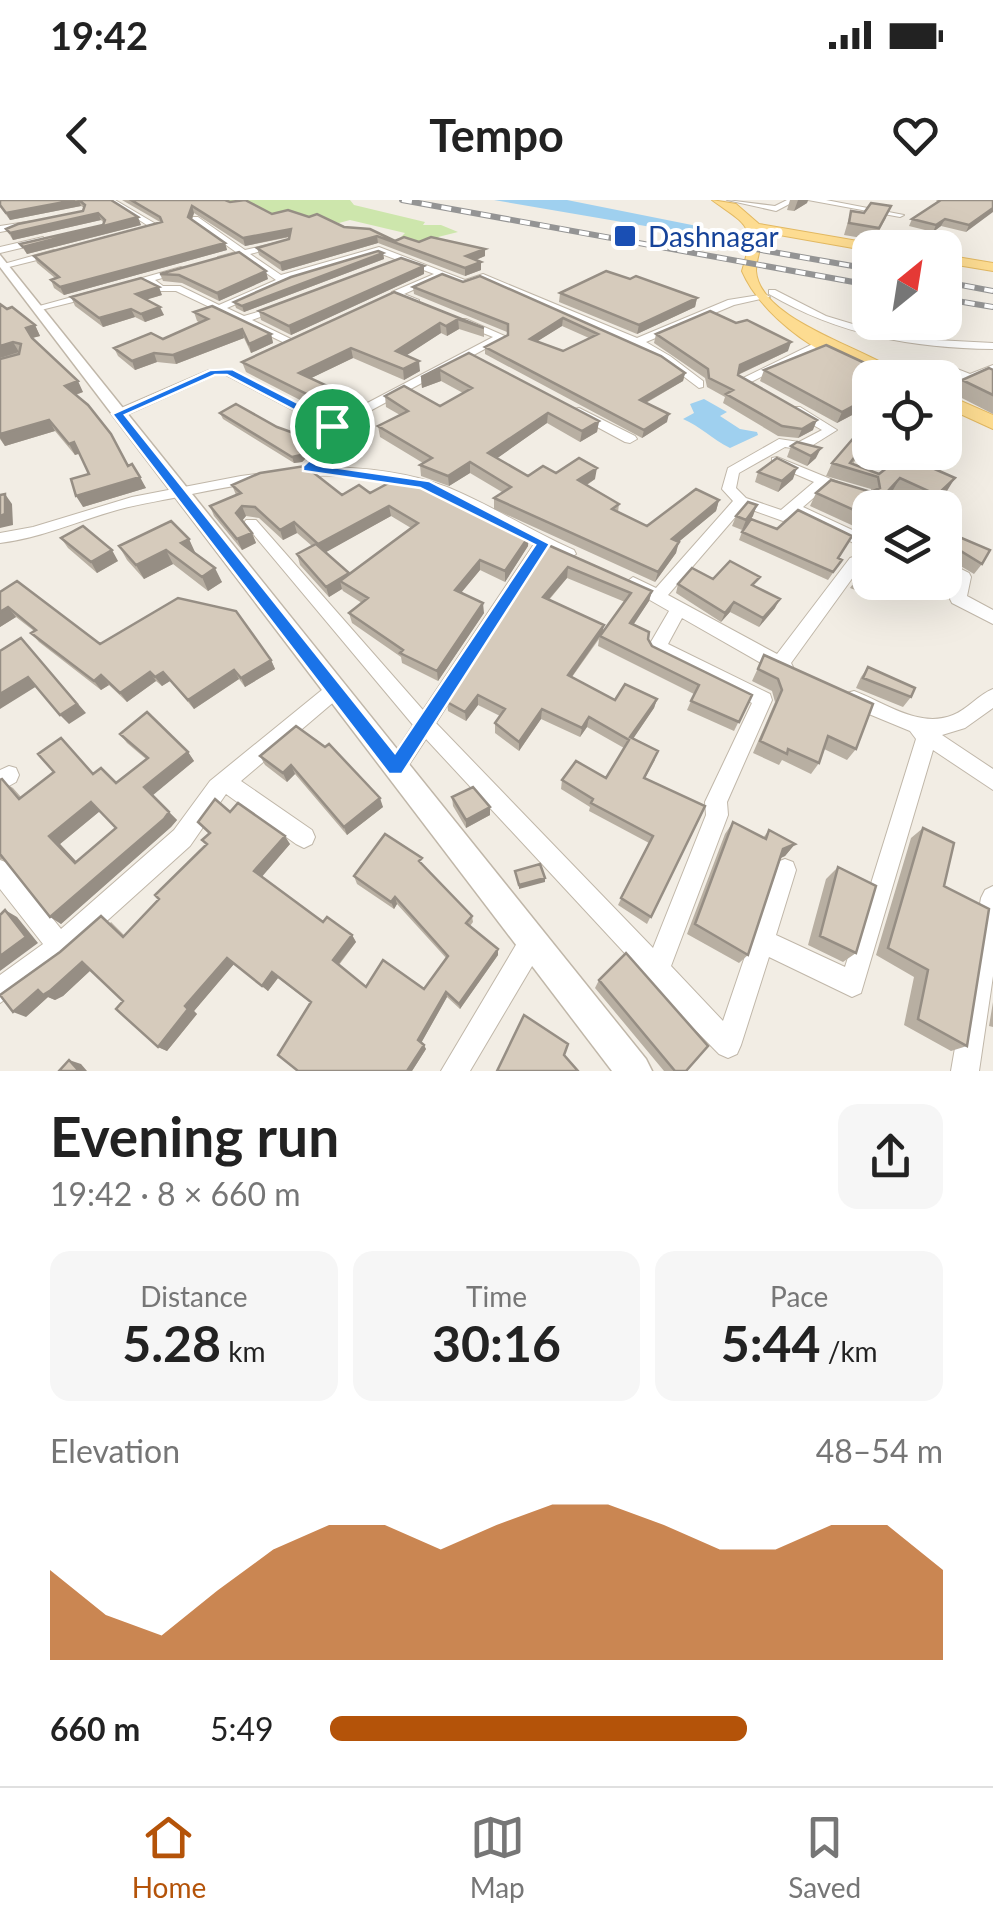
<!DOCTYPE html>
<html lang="en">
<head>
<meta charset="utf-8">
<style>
  body { margin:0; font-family:Lato,sans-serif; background:#f6f6f6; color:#222; height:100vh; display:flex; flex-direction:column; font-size:38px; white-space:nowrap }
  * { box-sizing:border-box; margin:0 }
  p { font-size:32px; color:#767676 }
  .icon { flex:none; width:55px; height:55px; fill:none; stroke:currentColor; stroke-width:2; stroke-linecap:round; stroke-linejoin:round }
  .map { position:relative; height:871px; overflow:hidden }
  .side { display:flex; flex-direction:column; background:#fff; flex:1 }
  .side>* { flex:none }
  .needle { width:65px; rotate:30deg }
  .buttons { position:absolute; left:852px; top:30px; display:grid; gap:20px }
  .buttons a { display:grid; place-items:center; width:110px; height:110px; border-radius:20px; background:#fff; box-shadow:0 10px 40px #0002; font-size:50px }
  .pin { position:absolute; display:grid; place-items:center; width:85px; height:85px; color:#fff; margin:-42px; border:5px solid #fff; border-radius:50%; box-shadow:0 2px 10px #0007 }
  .round { display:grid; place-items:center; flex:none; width:105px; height:105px; border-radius:20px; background:#f6f6f6 }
  .headline { display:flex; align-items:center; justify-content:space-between; height:170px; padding:0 50px }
  h1 { font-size:55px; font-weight:700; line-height:75px }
  .metrics { display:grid; grid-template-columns:repeat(3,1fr); gap:15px; height:170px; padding:10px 50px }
  .metrics div { display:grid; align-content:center; border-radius:20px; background:#f6f6f6; text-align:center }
  .metrics b { font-size:50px; font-weight:700 }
  .metrics small { font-size:28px; font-weight:400 }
  .metrics p { font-size:28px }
  .chart { height:280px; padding:20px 50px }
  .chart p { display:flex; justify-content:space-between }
  .chart svg { width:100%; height:180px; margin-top:10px; fill:#b45309; opacity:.7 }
  ul { padding:0 50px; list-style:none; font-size:32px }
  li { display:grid; grid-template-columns:160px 120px 1fr; align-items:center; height:75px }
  li i { height:25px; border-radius:12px; background:#b45309 }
  .status { display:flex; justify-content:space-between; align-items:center; height:70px; padding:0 50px; background:#fff; direction:ltr }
  .status svg { height:28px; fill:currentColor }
  header { display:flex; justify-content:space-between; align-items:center; height:130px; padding:0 50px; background:#fff; font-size:45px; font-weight:700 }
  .tabs { display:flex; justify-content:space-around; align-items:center; height:140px; border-top:2px solid #e0e0e0; background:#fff; font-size:28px; color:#767676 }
  .tabs a { display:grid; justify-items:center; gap:5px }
  .tabs .active { color:#b45309 }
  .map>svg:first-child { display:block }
</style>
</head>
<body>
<div class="status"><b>19:42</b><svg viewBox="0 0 49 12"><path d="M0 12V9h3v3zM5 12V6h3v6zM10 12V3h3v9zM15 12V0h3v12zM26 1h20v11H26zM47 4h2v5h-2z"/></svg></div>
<header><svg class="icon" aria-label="back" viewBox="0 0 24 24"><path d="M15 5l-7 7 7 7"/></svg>Tempo<svg class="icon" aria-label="heart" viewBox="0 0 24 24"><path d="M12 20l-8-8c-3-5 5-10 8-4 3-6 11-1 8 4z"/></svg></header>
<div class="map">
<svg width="993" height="871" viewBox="0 0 993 871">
  <rect width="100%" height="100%" fill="#f2ede4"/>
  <path fill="#cde6ac" d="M215,0H350L354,5L425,22L423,25H441L458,32L438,37L447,46C429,43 413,45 396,42L405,33L350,20L339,23L319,17L269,15Z"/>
  <path fill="#9fd0ef" d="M494,0H567L702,27L698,35Z
    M704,199L727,212L720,216L740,229L757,232L758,235L730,248C712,239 700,226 683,219L694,213L690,204Z"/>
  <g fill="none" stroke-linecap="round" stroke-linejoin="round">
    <g stroke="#c0b7a9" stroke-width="2">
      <path id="minor" d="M108,0H115L161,27L140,34V30L150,27Z
        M727,0L775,6L787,0H797L776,11Z
        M808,0H826L904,15L900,17Z
        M192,17H198L245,50L280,42V46L250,54L281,75L379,47L465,80L483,74L637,138L728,100L765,94L770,97L734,105L646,142L670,156L703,181V187L699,188L662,160L633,144L480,79L465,86L442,77L404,94L419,100V104L415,105L392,96V92L434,74L379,53L291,80L227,108L244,116L285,104V108L252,120L295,141L296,143L291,146L176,91H158L146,83L121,88V84L181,67L186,70L184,72L155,80L163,86H180L219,105L276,80L242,56L218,61V57L236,52L192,21Z
        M33,21L36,25L0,32V26Z
        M43,37L46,42L0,53V47Z
        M54,50L57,55L5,68L0,65Z
        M769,90H775L826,116L879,132L936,140L993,143V149C913,148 838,135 769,94Z
        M94,91L99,94L97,96L37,111L32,108Z
        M458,119H466L507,137L342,226L351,232L317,267C361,267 405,271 447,287C491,305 531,331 574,350L576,354L568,359L546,350L436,523L653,748L706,615L705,602L752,503L651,452L648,447L669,411L627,387L625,383L633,377L656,388L733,301L722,289L728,268L779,239L799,242L822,230L792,213V207H800L837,230L805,250L785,247L739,273L736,288L746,298L781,310L814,282L772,264V258L777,257L850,287V293L845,294L826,287L803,307L863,335L870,332V346H860L794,314L783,321L744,307L668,395L777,454L850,358L856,356L864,362L791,463L793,467L790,472L784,474L773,470L682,418L668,444L770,494L772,500L727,602L728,615L671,766L723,821L777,662L785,659L793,662L796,670L776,735L845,767L916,539L910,531L847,505L845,499L847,493L854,491C884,502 919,529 953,515C968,509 978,495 993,489V508L965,528L942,535L993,569V590L933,550L861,793L852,797L769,757L741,845L737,854L728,858L719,854L647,781L645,775L426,539L403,574L396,577L389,574L386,568L389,562L413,525L244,323L246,320H256L423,510L534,344C497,324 460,299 418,287C343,265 266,279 192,294C167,300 142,303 117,310C78,321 41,338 0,343V333L33,327L132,297L241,276L301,268L337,233L226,175H215L122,217H114V211L209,170L228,169L333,221L493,137L458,123Z
        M819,141L828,143L747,184L737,181Z
        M947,165L970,174L993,165V172L945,194V186L960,179L947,172L938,178H922Z
        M579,208L635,236L637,239L630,243L625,242L575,215V209Z
        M945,361L969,373L971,377L967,396L993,410V424L952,403L950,399L954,379L945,374Z
        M335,482L342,485L344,490L342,495L241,581L312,630L315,637L312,644L304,648L296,644L226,594L190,646L69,755L0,803V775L43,744L0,689V660L8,663L61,729L174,630L210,581L328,485Z
        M9,566L16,568L19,575L16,582L0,591V570Z
        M993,686V776L979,871H951L981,698L985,690Z
        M532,730L541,733L544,742L541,751L470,871H441L523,733Z"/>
    </g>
    <g stroke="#c0b7a9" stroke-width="3">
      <path id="tertiary" d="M0,55L646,859L652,871H612L0,67Z"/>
    </g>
    <g stroke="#e2b861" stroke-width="2">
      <path id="primary" d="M712,0L736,4L759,24L881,45L870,48V51L762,32C763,45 756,58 756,71C760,123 875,150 906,178C848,178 765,125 742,71C757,24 746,25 712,0Z
        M945,55L993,63V71L945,63Z
        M945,194L993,215V229L945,207Z"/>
    </g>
    <use href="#minor" fill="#fff" fill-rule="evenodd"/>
    <use href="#tertiary" fill="#fff" fill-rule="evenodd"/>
    <use href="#primary" fill="#fddc91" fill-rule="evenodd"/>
    <g stroke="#949494" stroke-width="6">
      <path id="rail" d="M402,0L870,85
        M721,43L870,69
        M945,82L993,91
        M945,99L993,107"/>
    </g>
    <use href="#rail" stroke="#fff" stroke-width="4" stroke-dasharray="10" stroke-linecap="butt"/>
  </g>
  <path fill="#b8afa2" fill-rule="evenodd" d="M0,0H111L141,25L27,54L20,44L103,25L104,23L101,20L13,40L6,29L83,11L84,8L81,6L10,20L0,7Z
    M122,0H225L272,14L344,27L395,41L419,42L485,56L476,60L481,70L465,76L378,43L282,71L259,55L257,48L289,39L290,37L245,46L194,13L192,20L225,43L227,50L64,95L54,88L51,80L55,78L37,63L34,56L160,22Z
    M790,0H808L807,3L794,11L787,10Z
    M937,0H993L966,32L941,26L933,32L909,26L912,19L938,2L936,1Z
    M851,11L886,18L874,40L844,35Z
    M383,53L384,59L244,112L236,108L234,102Z
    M160,74L268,79L219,101L182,83L163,81Z
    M424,74L291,135L261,120L259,111Z
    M480,76L685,173L683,181L646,203L667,222L642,238L485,154V147L508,135L507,132L414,94L413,87L463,82ZM562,126L589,138L563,151L537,141Z
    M630,79L697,98L695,107L637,134L559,102L560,93Z
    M394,92L484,128V137L459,129L447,136L441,133L406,155L420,171L404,180L353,158L311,178L349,205L331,216L246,172L242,162Z
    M162,95L147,99L164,115L145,122L135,117L103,127L75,106L71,97Z
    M0,104L35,125L40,136L32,138L83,192L76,195L146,288L83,307L89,274L79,254L75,255L55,231L5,246L0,239V159L19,154L20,153L0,158Z
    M194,112L271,134L273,143L251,153L244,138L176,164L157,162L135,170L118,156L114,148L163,139L200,123L197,121Z
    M656,134L788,151L738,175L813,230L798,238L778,236L723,203L725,197L707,187L705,178L654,143Z
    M469,153L599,221L597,232L580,242L547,223L497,258L528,276L556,273L595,279L587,285L619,304L618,312L647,326L719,300L716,311L678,342L676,353L655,382L494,309V298L502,292L470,273L449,286L421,276L420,265L423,263L380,237L378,226L400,215L386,207L385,196L440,206L463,193L441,181L422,188L421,177Z
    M764,170L870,178V218L866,220L854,214L837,223L760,181Z
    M993,170V214L954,194L962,180Z
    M220,213L277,227L316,241L317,247L302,262L294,263L223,219Z
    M866,242L853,264L879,274L903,255L947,291L929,308L893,290L877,308H870L858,328L810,306L816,293L871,292V289L826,276L832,263Z
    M791,246L816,258L807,266L787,257Z
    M758,272L793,279L778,292L755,282Z
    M232,285L342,295L370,293L528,346L505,382L480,370L461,393L484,413L438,481L402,463L401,457L352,423L349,413L362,403L343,391L342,389L329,397L300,365L297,354L312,346L297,333L283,340L259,318L246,316L242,321L252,333L256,343L242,350L214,316L210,306L236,295ZM391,316L411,328L350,374L325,352Z
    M736,316H753L742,330L732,326Z
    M945,331L982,364L974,374L947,358L945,359Z
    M742,332L838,358L842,360L828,380L739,340Z
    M61,338L118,361L97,373L68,348Z
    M189,339L194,353L222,382L208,391L173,364L144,379L127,360L119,346Z
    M548,345L652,391L649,401L633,424L652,446L752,495L734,531L687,510L694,494L598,446L599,439L572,477L615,500L657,499L654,508L633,539L655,560L645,578L705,606L647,724L618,705L649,643L589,611L590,607L561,589L562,580L606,578L624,548L587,527L580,537L541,519L519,551L495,533V523L500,516L478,505L466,521L448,511L447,502ZM567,378L625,402L603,432L549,400Z
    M862,371L878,392L874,397L850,388Z
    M713,379L755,387L775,408L759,427L730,412L721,422L676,393L678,384Z
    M0,392L100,444L271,460L275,469L245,487L239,479L194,509L170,481L162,486L156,481L127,502L109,485L101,490L39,442L31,433L34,431L16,417L0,427Z
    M764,455L856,549L847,560L824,549L819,563L811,574L782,560L779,565L753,553L775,502L772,491L752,481Z
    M868,467L911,497L903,507L856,488L861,477Z
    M120,534L188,552L194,561L152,595L177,620L171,627L61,724L5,660L0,659V580L13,588L21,597L94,574L116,583L146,559L127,543ZM100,611L116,628L77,662L60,644Z
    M325,547L383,607L347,635L295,574L287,582L265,565L260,556Z
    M452,597L490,615L466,628L453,606Z
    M230,612L290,644L261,677L323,722L352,735L356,742L339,765L366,787L424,789L447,759L397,704L394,709L357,684L354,676L424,666L472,716L473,722L470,726L498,749V755L460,809L447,797L421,843L426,849L412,871H298L311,803L278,778L268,791L234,764L194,811L197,814L167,851L158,847L123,801L91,770L63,796L55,800L48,797L26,817L111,722L125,736L159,699L206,645L202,640L209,634L198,622Z
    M733,622L763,638L769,630L795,644L785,656L781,658L748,755L739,763L687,734L725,634Z
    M923,628L944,686L967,846L951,851L904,825L914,777L876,755L911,638Z
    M838,667L856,753L843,762L808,745L826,679Z
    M599,780L686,871H664L595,788Z
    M993,802V827L989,826Z"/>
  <path fill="#968e84" d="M79,0L81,6L10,20L6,13Z
    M798,0H808L807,3L794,11Z
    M192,6L194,13L190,24L188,17Z
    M993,8V12L966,32L969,25Z
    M98,13L101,20L13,40L10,33Z
    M138,17L141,25L27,54L23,47Z
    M945,19L941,26L933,32L936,25Z
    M291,29L292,36L245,46L243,38Z
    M377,36L378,43L282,71L280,63Z
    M225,43L227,50L64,95L60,87Z
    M485,49V56L466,64V56Z
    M383,53L384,59L244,112L242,106Z
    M481,62V70L465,76V68Z
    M424,66V74L291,135L289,126Z
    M266,71L268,79L219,101L217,93Z
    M159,87L162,95L139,102L136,94Z
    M697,98L695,107L637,134L639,125Z
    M160,107L164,115L145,122L141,114Z
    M131,109L135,117L103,127L99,118Z
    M563,118L562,126L530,146V139Z
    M458,119L459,129L447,136L446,126Z
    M440,123L441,133L398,161L396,151Z
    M35,125L40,136L32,138L26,128Z
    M242,129L244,138L176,164L173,155Z
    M271,134L273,143L251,153L249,144Z
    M13,142L19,152L0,158V146Z
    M791,142L788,151L737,175L740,165Z
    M351,148L353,158L301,183L299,173Z
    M154,153L157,162L135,170L132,161Z
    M419,161L420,171L404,180L403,169Z
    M440,170L441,181L422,188L421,177Z
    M685,173L683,181L638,207L640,200Z
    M78,181L83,192L71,196L65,186Z
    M347,195L349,205L331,216L329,205Z
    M859,203L854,214L837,223L842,212Z
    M548,213L547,223L489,264L488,253Z
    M669,214L667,222L642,238L644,230Z
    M49,220L55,231L5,246L0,238V234Z
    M817,220L813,230L798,238L802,229Z
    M599,221L597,232L580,242L582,231Z
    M316,241L317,247L302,262L294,263L292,257Z
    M74,242L80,253L75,255L69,244Z
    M821,248L816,258L807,266L811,256Z
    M470,262V273L449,286L448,276Z
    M597,268L595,279L577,291L578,280Z
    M797,268L793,279L778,292L782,281Z
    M140,277L146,288L83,307L76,296Z
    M900,278L893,290L877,308H872Z
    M955,278L947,291L929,308L937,295Z
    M5,294L12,304L13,325L0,328V316Z
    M719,300L716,311L669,350L672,339Z
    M757,305L753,316L742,330L746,320Z
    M242,306L246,316L240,323L236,313Z
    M389,306L391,316L321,355L318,344Z
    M870,310V315L858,328L865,315Z
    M294,322L297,333L283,340L280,330Z
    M252,333L256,343L242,350L237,339Z
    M529,336L528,346L505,382V371Z
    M189,339L195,352L187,356L181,343Z
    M679,342L676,353L655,382L658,372Z
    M112,350L118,361L97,373L91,362Z
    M166,350L173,364L144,379L136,365Z
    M480,360V370L455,400V390Z
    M568,367L567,378L542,407L543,397Z
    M215,368L222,382L208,391L202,377Z
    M349,373L340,381L342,389L329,397L326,387Z
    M652,391L649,401L628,433L630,423Z
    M780,399L775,408L759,427L763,418Z
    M734,402L730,412L721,422L725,413Z
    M483,403L484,413L438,481L437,471Z
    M8,407L16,417L0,427V412Z
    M604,425L602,435L600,436L566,485L568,475Z
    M21,438L86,513L69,524L60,515Z
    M271,460L275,469L245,487L241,478Z
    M234,470L239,479L194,509L188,500Z
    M150,472L156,481L127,502L120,493Z
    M163,472L170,481L162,486L155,477Z
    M101,475L109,485L101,490L94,481Z
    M28,477L37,486L0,509V494Z
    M478,495V505L466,521L465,512Z
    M657,499L654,508L628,546L630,537Z
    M542,509L541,519L519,551V542Z
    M589,517L587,527L580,537L582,528Z
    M188,552L194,561L152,596L144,587Z
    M291,565L295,574L287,582L283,573Z
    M380,598L383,607L347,635L344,627Z
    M91,602L100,611L60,644L85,671L75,663L49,636Z
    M490,607V615L466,628V620Z
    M169,612L177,620L171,627L61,724L50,717Z
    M285,636L290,644L260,679L254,671Z
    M795,644L785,656L773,661L783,649Z
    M545,678V682L519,689V685Z
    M395,697L397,704L394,709L391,702Z
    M5,710L17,717L38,743L0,771V756Z
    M352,735L356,742L337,766L333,760Z
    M498,749V755L460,809L459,804Z
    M227,758L234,764L194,811L197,814L167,851L158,847L185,806Z
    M82,762L93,768L63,796L55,800L48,797L26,817L13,812L38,790Z
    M272,772L278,778L268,791L262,786Z
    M446,792L447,797L420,845L418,840Z
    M424,845L426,849L412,871H407Z
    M69,860L81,864L87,871H79Z"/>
  <path fill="#d6cbbc" stroke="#968e84" stroke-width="2.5" fill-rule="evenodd" d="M0,0H75L6,13L0,5Z
    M79,0H111L138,17L23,47L20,44L103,25L105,20L98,13L10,33L6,29L18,24L83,11L85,5Z
    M131,0H225L230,2L245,0L272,14L288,10L309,17L317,14L344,27L370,29L395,41L404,37L419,42L431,37L485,49L466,56L481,62L465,68L377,36L280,63L257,48L289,39L291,29L243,38L192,6L188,17L225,43L60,87L51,80L59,77L34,56L162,22L160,17Z
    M941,0H993V8L969,25L945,19L936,25L912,19Z
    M871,3L891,6L879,28L849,23L851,11L864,13Z
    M378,51L383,53L242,106L234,102L291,77Z
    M239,52L266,71L217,93L179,75L160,74Z
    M401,58L424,66L289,126L259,111Z
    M606,71L630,79L636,76L697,98L639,125L560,93Z
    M442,74L463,82L480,76L661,156L685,173L640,200L669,214L644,230L485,147L508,135V124L413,87ZM563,118L598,134L563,151L530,139Z
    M141,78L159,87L136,94L160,107L141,114L131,109L99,118L71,97Z
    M394,92L484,128L458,119L446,126L440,123L396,151L419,161L403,169L351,148L299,173L347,195L329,205L242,162Z
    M0,104L7,109L12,107L35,125L26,128L32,138L78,181L65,186L88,205L111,234L128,266L132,264L140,277L76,296L71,279L89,274L74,242L69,244L49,220L0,234V159L19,154L21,144L13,142L0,146Z
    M212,106L271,134L249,144L242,129L173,155L154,153L132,161L114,148L151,133L163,139L208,119L194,112Z
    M710,111L736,123L747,120L791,142L740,165L738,175L817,220L802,229L782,226L726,194L733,190L709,178L708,169L656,134Z
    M826,145L897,178H870V208L859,203L842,212L764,170Z
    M469,153L599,221L582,231L548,213L488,253L528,276L543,266L556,273L579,258L597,268L578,280L619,304L612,309L647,326L696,289L719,300L672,339L679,342L658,372L494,298L511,287L470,262L448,276L420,265L432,258L378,226L408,211L385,196L404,186L440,206L472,188L440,170L421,177Z
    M989,168L993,170V195L962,180Z
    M236,204L277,227L316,241L301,255L292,257L220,213Z
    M857,234L866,242L850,263L879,274L903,255L955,278L937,295L900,278L872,308H870V310L865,315L816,293L831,280L871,292L880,288L878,277L832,263Z
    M797,242L821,248L811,256L791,246Z
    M777,258L797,268L782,281L758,272Z
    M305,266L342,295L359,285L370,293L398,278L418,281L529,336L505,371L480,360L455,390L483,403L437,471L400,453L403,450L349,413L368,398L340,381L418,323L389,306L318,344L294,322L280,330L255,307L242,306L236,313L252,333L237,339L210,306L241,293L232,285L260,273Z
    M5,294V314L0,316V295Z
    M748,302L757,305L746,320L736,316Z
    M798,310L852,336L838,358L842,360L833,372L742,332L751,319L777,329Z
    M171,321L189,339L181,343L215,368L202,377L166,350L136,365L119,346Z
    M83,326L112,350L91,362L61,338Z
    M945,331L990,350L982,364L954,347L949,353L945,352Z
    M316,344L349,373L326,387L297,354Z
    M548,345L652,391L630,423L649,432L648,439L652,446L752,495L739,522L691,501L699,485L600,436L631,393L568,367L543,397L604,425L568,475L615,500L625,484L657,499L630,537L658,551L644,578L705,606L651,717L621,698L653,636L591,603L593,599L562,580L576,561L606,578L629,540L589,517L582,528L542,509L519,542L495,523L505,509L478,495L465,512L447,502Z
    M730,361L760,377L752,385L780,399L763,418L734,402L725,413L678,384L692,368L713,379Z
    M862,371L870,374V382H881L878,392L854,383Z
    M17,381L100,444L178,398L236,411L271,460L241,478L234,470L188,500L163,472L155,477L150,472L120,493L101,475L94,481L31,433L36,430L8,407L0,412V392Z
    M21,438L77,504L60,515L28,477L0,494V451Z
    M764,455L873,504L856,549L828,536L819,563L788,549L787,554L760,541L782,490L778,479L758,469Z
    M868,467L915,488L911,497L863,478Z
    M147,512L188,552L144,587L169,612L164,619L50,717L0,654V580L2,579L19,599L54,572L38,554L61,538L93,574L101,568L116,583L148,558L120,534ZM91,602L116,628L75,663L49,636Z
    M296,526L325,547L329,544L380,598L344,627L291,565L283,573L260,556Z
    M473,587L490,607L466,620L452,597Z
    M215,599L230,612L238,603L285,636L254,671L323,722L327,717L352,735L333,760L366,787L383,760L424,789L448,756L395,697L391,702L354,676L385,634L422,658L419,661L472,716L466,723L498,749L459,804L446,792L418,840L424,845L407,871H298L278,855L311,802L272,772L262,786L227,758L185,806L188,809L158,847L116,809L123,801L82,762L51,790L43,795L38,790L13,812L0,795L60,752L101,716L123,737L159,699L155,695L207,644L202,640L210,633L198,622Z
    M733,622L766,639L769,630L795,644L783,649L748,755L695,724Z
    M923,628L954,643L944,686L989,709L967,846L918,819L928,770L888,748Z
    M540,664L545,678L519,685L515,671Z
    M838,667L876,686L856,753L820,736Z
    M5,710L26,737L0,756V715Z
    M626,753L708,846L686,871H675L599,780Z
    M524,815L568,844L564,855L578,871H497Z
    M69,860L79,871H59Z"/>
  <path fill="#1a73e8" stroke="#fff" stroke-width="2.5" fill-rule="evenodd" d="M232,169L350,230V235L318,265L429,281L550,344L402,574H389L112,214L210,170ZM215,175H227L338,233L303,266V271L420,288L535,345L395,553L125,215Z"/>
  <rect fill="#1a4fb4" stroke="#fff" stroke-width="4" x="613" y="24" width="24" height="24" rx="5"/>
  <g text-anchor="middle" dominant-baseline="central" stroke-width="8" stroke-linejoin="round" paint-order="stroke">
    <g font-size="28" fill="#164399" stroke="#fff" text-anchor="start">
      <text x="648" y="36">Dashnagar</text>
    </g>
  </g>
</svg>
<div class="buttons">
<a><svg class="needle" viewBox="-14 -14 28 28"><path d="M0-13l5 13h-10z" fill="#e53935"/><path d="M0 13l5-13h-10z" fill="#767676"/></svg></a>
<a><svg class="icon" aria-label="locate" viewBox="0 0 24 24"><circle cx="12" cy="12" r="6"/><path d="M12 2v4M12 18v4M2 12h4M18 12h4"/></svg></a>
<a><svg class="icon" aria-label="layers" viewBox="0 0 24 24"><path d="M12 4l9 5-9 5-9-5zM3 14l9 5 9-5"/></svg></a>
</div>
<div class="pin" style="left:332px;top:226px;background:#1e9e55"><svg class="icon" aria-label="arrive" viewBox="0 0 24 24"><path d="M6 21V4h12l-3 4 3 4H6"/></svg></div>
</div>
<section class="side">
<div class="headline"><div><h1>Evening run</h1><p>19:42 · 8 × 660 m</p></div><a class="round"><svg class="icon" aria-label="share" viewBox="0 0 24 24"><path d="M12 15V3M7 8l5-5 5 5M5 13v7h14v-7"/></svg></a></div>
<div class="metrics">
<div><p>Distance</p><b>5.28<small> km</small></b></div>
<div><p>Time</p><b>30:16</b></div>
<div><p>Pace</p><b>5:44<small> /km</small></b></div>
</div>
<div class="chart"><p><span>Elevation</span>48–54 m</p>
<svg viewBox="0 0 160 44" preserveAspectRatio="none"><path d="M0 44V22L10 33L20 38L30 27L40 17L50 11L60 11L70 17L80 11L90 6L100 6L110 11L120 17L130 17L140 11L150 11L160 22V44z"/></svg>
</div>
<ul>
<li><b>660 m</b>5:49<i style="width:68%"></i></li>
</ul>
</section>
<nav class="tabs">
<a class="active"><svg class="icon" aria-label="home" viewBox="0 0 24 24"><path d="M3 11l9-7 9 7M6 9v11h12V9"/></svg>Home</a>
<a><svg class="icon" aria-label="map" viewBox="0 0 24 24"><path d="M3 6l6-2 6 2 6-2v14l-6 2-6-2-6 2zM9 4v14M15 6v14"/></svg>Map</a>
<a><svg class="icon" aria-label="saved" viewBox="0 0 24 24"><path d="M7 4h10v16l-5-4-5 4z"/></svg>Saved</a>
</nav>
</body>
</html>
